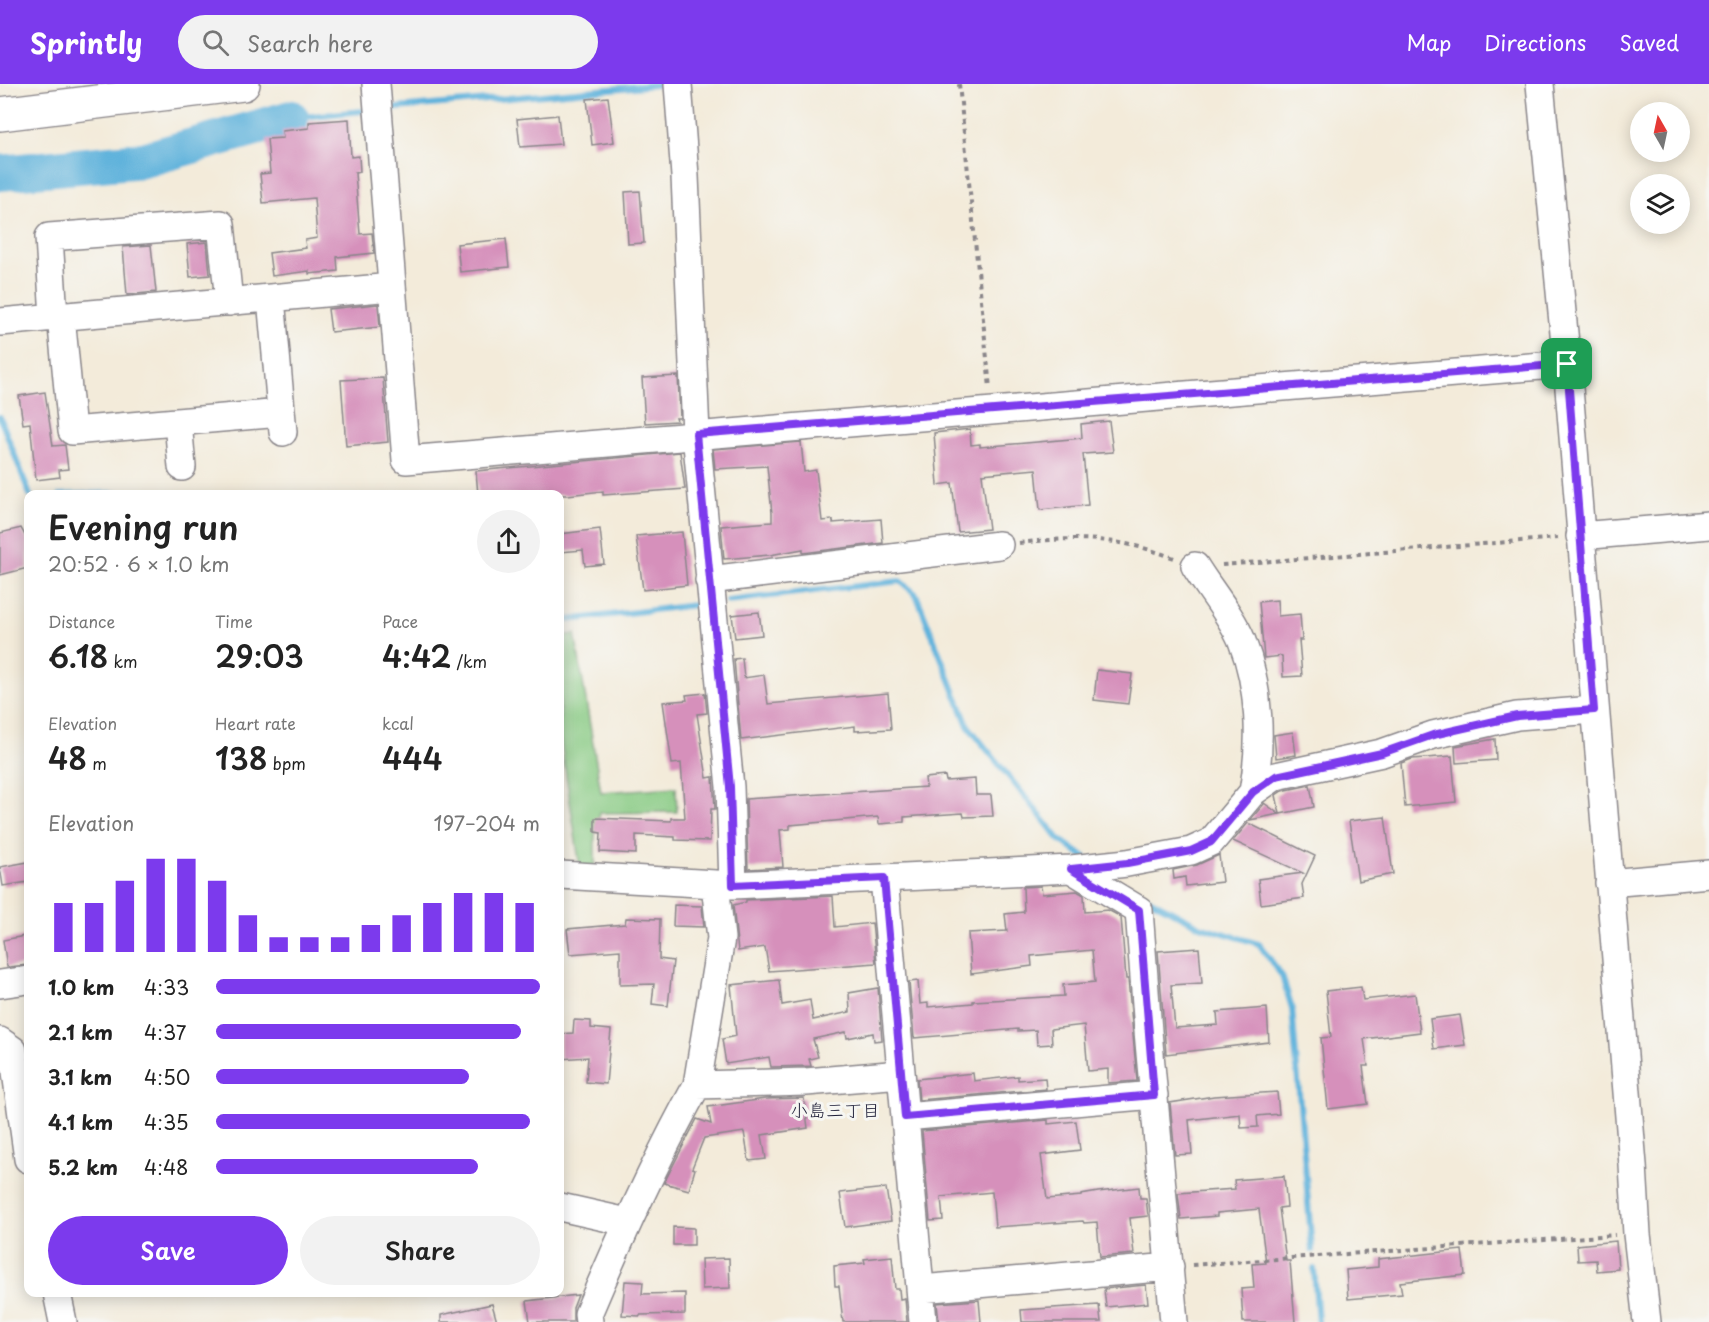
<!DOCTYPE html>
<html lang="en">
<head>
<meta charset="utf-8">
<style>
  body { margin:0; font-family:"Playpen Sans","Klee One",sans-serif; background:#f2f2f2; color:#222; height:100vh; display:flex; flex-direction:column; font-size:22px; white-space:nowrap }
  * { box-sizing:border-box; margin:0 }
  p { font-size:20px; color:#767676 }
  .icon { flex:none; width:33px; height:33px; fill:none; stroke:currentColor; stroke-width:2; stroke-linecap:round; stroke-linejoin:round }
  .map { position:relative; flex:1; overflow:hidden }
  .drawer { position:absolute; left:24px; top:406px; width:540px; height:807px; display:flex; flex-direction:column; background:#fff; border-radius:12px; box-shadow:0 3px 15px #0003 }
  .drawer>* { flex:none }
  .needle { width:39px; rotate:351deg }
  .fabs { position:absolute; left:1630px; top:18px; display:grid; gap:12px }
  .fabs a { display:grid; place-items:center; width:60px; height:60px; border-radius:50%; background:#fff; box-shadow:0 3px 15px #0003; font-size:30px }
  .pin { position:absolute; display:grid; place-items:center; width:51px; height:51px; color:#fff; margin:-26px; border-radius:12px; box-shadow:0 3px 9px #0006 }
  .round { display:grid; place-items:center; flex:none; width:63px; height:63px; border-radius:32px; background:#f2f2f2 }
  .head { display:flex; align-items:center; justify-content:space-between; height:102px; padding:0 24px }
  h1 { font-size:33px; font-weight:600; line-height:45px }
  .metrics { display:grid; grid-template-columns:repeat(3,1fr); gap:9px; height:102px; padding:6px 24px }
  .metrics div { display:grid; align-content:center }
  .metrics b { font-size:30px; font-weight:600 }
  .metrics small { font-size:16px; font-weight:400 }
  .metrics p { font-size:16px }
  .chart { height:168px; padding:12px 24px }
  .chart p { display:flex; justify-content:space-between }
  .chart svg { width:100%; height:108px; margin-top:6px; stroke:#7c3aed; stroke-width:6 }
  .action { display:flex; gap:12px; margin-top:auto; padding:12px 24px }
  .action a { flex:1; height:69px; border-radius:36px; background:#7c3aed; color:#fff; font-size:24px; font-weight:600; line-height:69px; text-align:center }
  .action a+a { background:#f2f2f2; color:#222 }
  ul { padding:0 24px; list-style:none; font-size:20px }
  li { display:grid; grid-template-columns:96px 72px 1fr; align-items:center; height:45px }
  li i { height:15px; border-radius:8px; background:#7c3aed }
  header { display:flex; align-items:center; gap:36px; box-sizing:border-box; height:84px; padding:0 30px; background:#7c3aed; color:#fff }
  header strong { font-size:28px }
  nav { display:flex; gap:33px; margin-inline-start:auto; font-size:21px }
  .search { width:420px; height:54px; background:#f2f2f2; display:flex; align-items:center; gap:15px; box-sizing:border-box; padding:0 21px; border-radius:33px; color:#767676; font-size:22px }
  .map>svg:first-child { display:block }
</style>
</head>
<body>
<header>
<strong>Sprintly</strong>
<div class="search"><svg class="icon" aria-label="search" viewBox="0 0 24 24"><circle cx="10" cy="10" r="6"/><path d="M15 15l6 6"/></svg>Search here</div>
<nav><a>Map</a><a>Directions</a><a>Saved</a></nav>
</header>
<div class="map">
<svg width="1709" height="1238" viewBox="0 0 1709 1238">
  <rect width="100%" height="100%" fill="#f6f6f2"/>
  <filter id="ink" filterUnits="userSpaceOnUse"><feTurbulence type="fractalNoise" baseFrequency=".0167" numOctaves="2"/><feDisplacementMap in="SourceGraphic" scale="12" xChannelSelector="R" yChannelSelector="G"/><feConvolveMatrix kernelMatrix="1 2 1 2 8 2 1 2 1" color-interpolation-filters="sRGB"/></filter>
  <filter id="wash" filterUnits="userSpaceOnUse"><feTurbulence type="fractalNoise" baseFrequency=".008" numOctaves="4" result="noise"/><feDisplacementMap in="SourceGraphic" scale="24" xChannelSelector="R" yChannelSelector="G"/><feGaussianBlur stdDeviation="1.35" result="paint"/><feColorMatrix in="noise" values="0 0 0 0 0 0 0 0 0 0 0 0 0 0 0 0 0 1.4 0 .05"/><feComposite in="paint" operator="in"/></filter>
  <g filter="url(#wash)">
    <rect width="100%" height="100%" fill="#f3ebda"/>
    <path fill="#88ca83" stroke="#55765f" stroke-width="1.5" d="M575,550L601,708L676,703L677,728L600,729L595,751V784H580L560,652V552Z"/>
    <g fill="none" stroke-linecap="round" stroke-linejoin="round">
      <path stroke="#60b3dc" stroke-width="6" d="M386,25L666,0
        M291,34L373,26
        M0,333L30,411
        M60,411L116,409L117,411
        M728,517L900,497L916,510L968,642L1059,755L1085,774
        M560,537L695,521
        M1128,804L1200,842L1259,860L1282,892L1292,924L1312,1166
        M1314,1185L1318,1238"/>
      <path stroke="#60b3dc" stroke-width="36" d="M0,89L143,76L291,34"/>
    </g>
    <g id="blocks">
      <path fill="#d690bb" d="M608,13L614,58L592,61L587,15Z
        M558,31L561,60L520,63L517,35Z
        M349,35L351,73L359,72L360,88L355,89L360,150L372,149L374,169L337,173L338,187L309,190V187L272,192L269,169L306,164L305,156L317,154L314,114L263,119L260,90L270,89L267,55L283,54L282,47L309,44V38Z
        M640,107L644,159L628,160L625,108Z
        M506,155L509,183L460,188L457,160Z
        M207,158L210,191L190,193L187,160Z
        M151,161L156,208L127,211L123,163Z
        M378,220L380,243L331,248L328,225Z
        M678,292L680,334H676L677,337L645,339L642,294Z
        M383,294L388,358L346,362L341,296Z
        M45,308L53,362L65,361L68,385L59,386L60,393L36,396L30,339L23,340L19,312Z
        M1109,337L1113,368L1083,370L1088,421L1040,426L1036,385L982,390L989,445L958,448L952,399L938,401L934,349L970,345L971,361L980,360V363L1082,354L1081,340Z
        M801,358L804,388L816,386L822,437L833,436V439L881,435L883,459L803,469V465L770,471L724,475L721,442L772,438V429L767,382L715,385L713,365Z
        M680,368L685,405L603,411V407L567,411H478L476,387Z
        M21,444L28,457V484L0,491V449Z
        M600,445L604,480L585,482L583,466L560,468V450Z
        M682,448L687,501L643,506L636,452Z
        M1277,516L1278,532L1300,530L1302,556H1299L1302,592L1283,593L1282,572L1264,574L1259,518Z
        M759,528L762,551L735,554L732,531Z
        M742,574L744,594L764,591L768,620L888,609L891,645L855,647V642L741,656L734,575Z
        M1097,586L1132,590L1128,620L1094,616Z
        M705,609L707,629L697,630L707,694L713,693L715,725H711L710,757L675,756V753L636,751V770L600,768L601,749L595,748V734L671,737V734H685L681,679L672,680L663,618L687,616L686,611Z
        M1293,648L1296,671L1276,674L1274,651Z
        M1495,655L1496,676L1456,679L1455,662Z
        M1452,672L1456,718L1405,723L1401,679L1412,675Z
        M945,692L946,697L975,695L976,711H991L993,732L964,733L963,729L904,733V738L879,740L878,733L790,741V745L780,746L783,783L748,785L746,715L926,703L925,694Z
        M1310,701L1314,723L1280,730L1276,711L1282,707Z
        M1264,719L1279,730L1250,736L1264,720Z
        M1385,733L1393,790L1358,797L1349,737Z
        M1248,739L1315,772L1302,800L1304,814L1261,820L1258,795L1303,789L1233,757Z
        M1219,771L1222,798L1186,802L1185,793L1174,795L1173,786L1197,781Z
        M28,778V798L3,802L0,783Z
        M1041,802L1042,810L1077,807L1084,811L1085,828L1108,826L1121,833L1126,895H1128L1137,997L1108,999V985L1088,987L1084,941L1051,945L1052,960L1037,961L1036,946L1018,947V945L914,954L909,898L918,897L920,920L928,919V923L973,919V917L1064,912L1063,901L1095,898L1092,866L1031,872L1032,882L971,890L968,849L1007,847L1005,830L1024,828L1023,803Z
        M833,812L835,843L872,839L876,879L769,887L765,863L738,867L733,821L746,818V816Z
        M674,821L702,822L704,843L673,842Z
        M626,834L660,835L659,875L673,877L668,922L652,920L654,900L620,901V866L570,870L567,845L625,840Z
        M25,852L28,881L7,883L3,856Z
        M1199,864L1202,899L1171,901L1175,944L1218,941L1217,928L1267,924L1269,958L1166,970L1158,867Z
        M779,896L782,921L810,916L813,936L850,928L849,909L878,904L882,956L874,957L873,949L847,954L846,948L813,955L818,973L809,975L811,982L771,983L769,973L726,980L722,955L736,952L731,901Z
        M1361,903L1363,916L1415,910L1420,948L1364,955L1368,982H1363L1368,1020L1328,1025L1321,954L1331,953L1326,907Z
        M1460,931L1465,961L1434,965L1430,935Z
        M574,936L591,937V944L611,946L606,1000L586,998L588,973L560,975V950L573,949Z
        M973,989L974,997L1018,992V996L1045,994L1046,1005L919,1016L917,995Z
        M1277,1008L1279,1030L1257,1032L1258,1043L1241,1044L1240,1030L1189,1036L1192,1070L1175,1071L1170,1019L1214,1012Z
        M804,1014L808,1044L762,1051L766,1075L749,1077L744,1048L704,1054L692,1084L695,1085L689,1106L664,1099L697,1035L711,1040L708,1023L765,1015Z
        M1048,1036V1040L1076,1037L1080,1066L1041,1071L1047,1115L1081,1112V1111L1098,1108L1139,1103L1140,1114H1146L1148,1132L1130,1134L1134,1170L1100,1173L1097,1138L1084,1139L1083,1137L995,1143L992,1108L941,1113L943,1136L930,1137L922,1047Z
        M1284,1092L1287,1123L1279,1124L1286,1177H1290L1295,1238H1243L1241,1205L1254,1204L1252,1180L1266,1179L1259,1125L1217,1129V1132L1181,1135L1178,1109L1235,1105L1234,1096Z
        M886,1104L891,1137L845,1143L840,1109Z
        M673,1143L694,1144V1161H673Z
        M1616,1157L1618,1185L1597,1187L1596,1176L1578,1177L1577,1161Z
        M1462,1166L1465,1191L1400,1198L1402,1210L1348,1215L1346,1186L1378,1183V1175Z
        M892,1172L895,1205H899L900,1215L905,1214L907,1238H843L839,1202H835L834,1182L865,1179L864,1175Z
        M729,1174L730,1204L702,1205L701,1175Z
        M625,1197L643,1198L642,1210L685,1209V1230L640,1231V1232L622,1231Z
        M1146,1201L1148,1219L1106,1223L1104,1205Z
        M578,1211L573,1224V1238H530L527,1217Z
        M979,1216L981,1238H939L937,1219Z
        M492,1220L497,1238H441V1231Z
        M1099,1221L1101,1238H1022L1021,1226Z"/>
    </g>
  </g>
  <g filter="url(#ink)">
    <use href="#blocks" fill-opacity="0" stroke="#8a868a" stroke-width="1.5"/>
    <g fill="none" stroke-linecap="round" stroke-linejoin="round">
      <g stroke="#8a868a" stroke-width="30">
        <path id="minor" d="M376,0L406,376C793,341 1180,312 1567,280
          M678,0L685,92L696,350L730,703L733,801
          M1540,0L1567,280L1633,1081L1637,1150L1647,1238
          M271,214L283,348
          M61,232L72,347L281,329
          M54,233L49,153L221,140L229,218
          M0,238L392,203
          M178,338L182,383
          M1580,452L1709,441
          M1195,482C1209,505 1232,532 1242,557C1260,603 1262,659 1253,708
          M709,496L999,461
          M1071,785L1139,826L1148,947L1174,1238
          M560,791L733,801L1071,785L1127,779L1191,767L1211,758L1253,708L1276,692L1382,669L1433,651L1517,632L1594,626
          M884,794L923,1238
          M1609,799L1709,790
          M0,900L28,896
          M0,957L13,966L28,1075
          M697,1001L721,854L715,800
          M905,1033L1154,1011
          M560,1123L627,1138
          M921,1205L1170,1183
          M57,1209L63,1238
          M589,1238L588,1230C621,1152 656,1075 697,1001L806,998L901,990"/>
      </g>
      <g stroke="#8a868a" stroke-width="36">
        <path id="major" d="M0,30L243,0"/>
      </g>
      <path stroke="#8a868a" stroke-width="4" stroke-dasharray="4.5 4.5" stroke-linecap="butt" d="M959,0L990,304
        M1019,459C1078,452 1118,453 1174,474
        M1222,481L1558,454
        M1192,1181L1615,1151"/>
      <use href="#minor" stroke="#fff" stroke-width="27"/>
      <use href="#major" stroke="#fff" stroke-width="33"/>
    </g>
  </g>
  <g fill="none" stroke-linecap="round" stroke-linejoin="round" filter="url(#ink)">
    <g stroke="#fff" stroke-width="12">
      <path id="route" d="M1567,280L1594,626L1517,632L1433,651L1382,669L1276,692L1253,708L1211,758L1191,767L1127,779L1071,785L1139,826L1154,1011L905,1033L884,794L733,801L730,703L696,350Z"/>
    </g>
    <use href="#route" stroke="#7c3aed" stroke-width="8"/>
  </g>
  <g text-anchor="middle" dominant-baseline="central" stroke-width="6" stroke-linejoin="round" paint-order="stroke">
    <g font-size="18" fill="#22223b" stroke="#f6f6f2">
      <text x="835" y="1025">小島三丁目</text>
    </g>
  </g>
</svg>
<div class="fabs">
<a><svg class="needle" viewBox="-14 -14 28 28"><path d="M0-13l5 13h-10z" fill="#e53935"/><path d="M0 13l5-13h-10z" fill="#767676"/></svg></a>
<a><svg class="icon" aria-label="layers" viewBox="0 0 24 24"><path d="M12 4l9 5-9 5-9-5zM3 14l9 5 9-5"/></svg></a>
</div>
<div class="pin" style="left:1567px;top:280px;background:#1e9e55"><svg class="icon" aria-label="arrive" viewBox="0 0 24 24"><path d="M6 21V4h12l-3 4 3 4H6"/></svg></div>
<section class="drawer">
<div class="head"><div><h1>Evening run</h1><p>20:52 · 6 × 1.0 km</p></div><a class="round"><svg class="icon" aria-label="share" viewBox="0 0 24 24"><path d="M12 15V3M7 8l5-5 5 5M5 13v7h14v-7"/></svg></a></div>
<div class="metrics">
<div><p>Distance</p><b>6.18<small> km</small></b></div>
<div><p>Time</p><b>29:03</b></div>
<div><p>Pace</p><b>4:42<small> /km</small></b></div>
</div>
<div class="metrics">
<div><p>Elevation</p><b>48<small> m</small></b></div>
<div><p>Heart rate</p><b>138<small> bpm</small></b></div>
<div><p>kcal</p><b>444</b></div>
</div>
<div class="chart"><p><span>Elevation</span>197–204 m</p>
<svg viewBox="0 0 160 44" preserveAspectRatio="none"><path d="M5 44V24M15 44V24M25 44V15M35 44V6M45 44V6M55 44V15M65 44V29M75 44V38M85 44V38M95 44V38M105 44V33M115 44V29M125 44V24M135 44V20M145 44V20M155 44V24"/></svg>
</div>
<ul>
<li><b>1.0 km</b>4:33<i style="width:100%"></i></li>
<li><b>2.1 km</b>4:37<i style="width:94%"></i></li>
<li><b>3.1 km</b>4:50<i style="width:78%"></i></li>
<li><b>4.1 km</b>4:35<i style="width:97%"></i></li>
<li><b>5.2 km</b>4:48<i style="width:81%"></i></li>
</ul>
<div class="action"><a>Save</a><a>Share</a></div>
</section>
</div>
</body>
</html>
